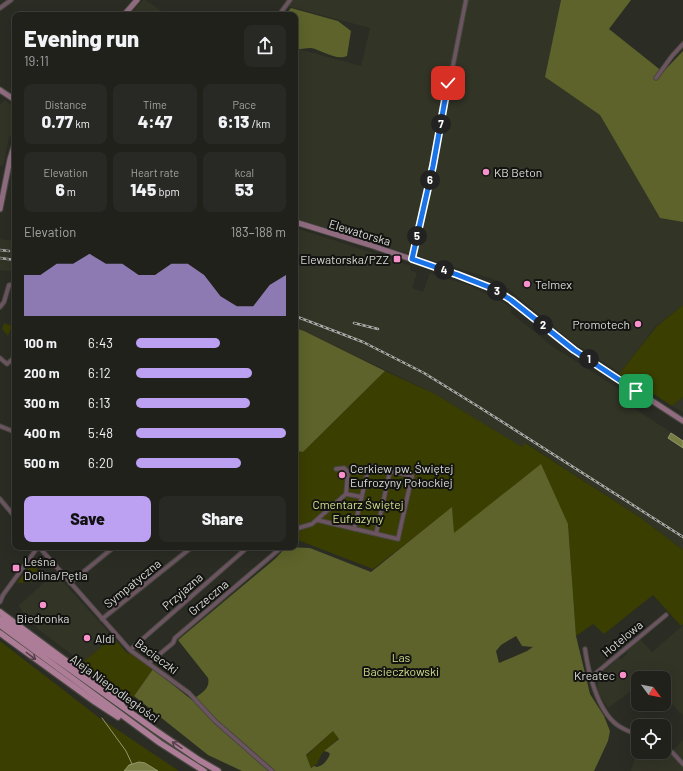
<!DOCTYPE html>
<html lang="en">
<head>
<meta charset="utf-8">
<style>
  body { margin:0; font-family:Barlow,sans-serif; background:#282924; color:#f1f3f6; height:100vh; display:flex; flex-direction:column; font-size:15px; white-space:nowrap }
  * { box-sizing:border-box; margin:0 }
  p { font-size:13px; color:#a2a3a3 }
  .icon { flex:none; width:22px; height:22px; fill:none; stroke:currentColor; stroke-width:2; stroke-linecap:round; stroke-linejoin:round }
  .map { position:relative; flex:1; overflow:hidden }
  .drawer { position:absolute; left:12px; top:12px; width:286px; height:538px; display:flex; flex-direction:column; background:#20211b; border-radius:8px; box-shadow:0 4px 16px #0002,0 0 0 1px #3d3e3a }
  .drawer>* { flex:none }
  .needle { width:26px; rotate:122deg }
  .fabs { position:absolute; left:631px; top:671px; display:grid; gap:8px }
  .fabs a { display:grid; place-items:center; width:40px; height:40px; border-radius:8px; background:#20211b; box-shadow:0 4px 16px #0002,0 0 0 1px #3d3e3a; font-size:20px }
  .pin { position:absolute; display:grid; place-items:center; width:34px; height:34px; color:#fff; margin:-17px; border-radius:8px; box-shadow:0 2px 6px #0006 }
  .km { position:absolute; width:20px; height:20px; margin:-10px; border-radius:50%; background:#222; color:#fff; font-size:11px; line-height:20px; text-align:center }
  .round { display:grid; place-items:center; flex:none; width:42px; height:42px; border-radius:8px; background:#282924 }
  .headline { display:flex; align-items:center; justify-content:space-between; height:68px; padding:0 12px }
  h1 { font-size:22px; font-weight:800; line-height:30px }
  .figures { display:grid; grid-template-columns:repeat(3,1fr); gap:6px; height:68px; padding:4px 12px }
  .figures div { display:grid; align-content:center; border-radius:8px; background:#282924; text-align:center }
  .figures b { font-size:17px; font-weight:800 }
  .figures small { font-size:11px; font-weight:400 }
  .figures p { font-size:11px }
  .chart { height:112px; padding:8px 12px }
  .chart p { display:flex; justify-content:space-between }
  .chart svg { width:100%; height:72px; margin-top:4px; fill:#bca0f2; opacity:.7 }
  .primary-button { display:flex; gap:8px; margin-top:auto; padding:8px 12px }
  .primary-button a { flex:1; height:46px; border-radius:8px; background:#bca0f2; color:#111; font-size:16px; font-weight:800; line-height:46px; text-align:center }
  .primary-button a+a { background:#282924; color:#f1f3f6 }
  ul { padding:0 12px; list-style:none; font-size:13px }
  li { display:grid; grid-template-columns:64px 48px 1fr; align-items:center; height:30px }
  li i { height:10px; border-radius:5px; background:#bca0f2 }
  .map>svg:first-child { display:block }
</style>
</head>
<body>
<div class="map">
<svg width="683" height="771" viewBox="0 0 683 771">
  <rect width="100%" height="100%" fill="#2b2c24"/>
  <path fill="#323426" d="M143,0H145L168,15H130Z
    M286,0H561L545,77L600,115L660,218L683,222V305L656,326L620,373L571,341L512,292L496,280L295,219V48L361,66L370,28L283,5Z
    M5,100L15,108V130L9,138L4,164L0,166V105Z
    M295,228L343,243L411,266L410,270L417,273L412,288L423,292L430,273L468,285L501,301L511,308V313L552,346L630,396L626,403L683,440V550L641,518L526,443L522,448L435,394L304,331L295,328Z
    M0,239L15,241V272L0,270Z
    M683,397V412L672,406Z
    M55,573L113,637L83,663L38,629L18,606Z
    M683,625V716L664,695V678H649L645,674L648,678H638V686L608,708L598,692V678L602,673L618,658L622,659L626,655L628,650L640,639L652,652L651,653Z
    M683,740V771H631L638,750V752H664V745L673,750Z"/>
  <path fill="#3a3e01" d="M683,305V397L672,406L646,389L635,385L619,374L657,326Z
    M4,323L12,326L8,336L2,329Z
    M385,371L435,394L522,447L525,443L641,518L683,550V624L681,626L653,595L604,634L593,624L576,636L568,524L453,533L452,508L373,569L295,539V451L303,452Z
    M31,565L37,568L38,573L36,579L30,582L17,583Z
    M4,624L148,729L178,750L214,771H212L199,764L147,730L28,643Z
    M113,637L126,652L129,654L130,652L153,669L131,700L81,664Z
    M0,641L97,716L179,771H0Z
    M333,731L339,738L322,753L317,764L311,768L306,756Z"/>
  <path fill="#5d632a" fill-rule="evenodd" d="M561,0H631L609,29L663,72L683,51V222L660,218L600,115L545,77Z
    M291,8L338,21L351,31L347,56C336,61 322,50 311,48C306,48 300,49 295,50V15H285Z
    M295,328L304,331L385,371L303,452L295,451Z
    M541,464L568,524L576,636L590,694L604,716L610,731L608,741L594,771H242L208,755L134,696L153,669L192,700C200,694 211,689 208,678L178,640L276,558L286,547L310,548L371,572L452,507L454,533ZM516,636L522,646L533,647L527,651L499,663L496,651L501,645ZM333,731L339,739L324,751L328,752L330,754C327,761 324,765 317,767L314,766L311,768L306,755Z"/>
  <path fill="#767c42" stroke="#94986e" d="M671,433L683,441V448L668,438Z
    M139,762L145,763L158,771H124L129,765Z"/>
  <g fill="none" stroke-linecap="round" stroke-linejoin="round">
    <path stroke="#94986e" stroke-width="1" d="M102,718L126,751L132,764"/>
    <g stroke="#474840" stroke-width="5.5">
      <path id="street" d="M0,8L11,0
        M279,15L290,0
        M656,78L672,56L683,44
        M412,259L433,166L466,0
        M0,307L4,302L9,285H15
        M0,358L7,364L15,357
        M0,426L15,432
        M336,469L344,468L348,472L346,494
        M0,499L15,517
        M317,520L398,539L412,476L369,466L354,529
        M295,529L312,524L346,494L362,497
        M376,534L390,471
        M39,547L130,650L189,693L215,721L272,771
        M70,583L114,547
        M0,602L3,595L38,547
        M102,619L192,547
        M585,649C588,671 597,709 616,724C622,729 630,732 638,735
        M130,650L248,547
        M149,663L173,643L175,638L282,547
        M590,678L666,615
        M664,748L673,753L683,764"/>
    </g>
    <g stroke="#474840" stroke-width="7">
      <path id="secondary" d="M124,15L137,0
        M0,90L15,100
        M0,209L10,159L15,143
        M295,222L370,245L458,275L494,289L511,299L574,350L683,421"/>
    </g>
    <g stroke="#474840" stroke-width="8">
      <path id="primary" d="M0,612L123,703
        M0,619L155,730L199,760L218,771
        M0,625L160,743L204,771
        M0,633L95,702L118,717"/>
    </g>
    <use href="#street" stroke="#6c5561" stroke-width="3.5"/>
    <use href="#secondary" stroke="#916c80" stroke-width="5"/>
    <use href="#primary" stroke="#ad7d97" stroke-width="5.5"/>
    <g stroke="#aaaba6" stroke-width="2.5">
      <path id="rail" d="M0,250L9,251
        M0,258L15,260
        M295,316L363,342L424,373L479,407L683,537
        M354,323L378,329"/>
    </g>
    <use href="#rail" stroke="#131411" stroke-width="1" stroke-dasharray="3" stroke-linecap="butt"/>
  </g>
  <defs><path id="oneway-shaft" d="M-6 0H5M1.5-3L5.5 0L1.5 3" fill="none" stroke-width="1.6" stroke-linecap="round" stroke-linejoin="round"/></defs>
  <g stroke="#58434d">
    <use href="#oneway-shaft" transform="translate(31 656) rotate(37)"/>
    <use href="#oneway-shaft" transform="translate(177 745) rotate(-146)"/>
  </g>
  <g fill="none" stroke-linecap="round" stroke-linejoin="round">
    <g stroke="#fff" stroke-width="8">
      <path id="route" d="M448,83L433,166L412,259L458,275L494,289L511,300L574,350L636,391"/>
    </g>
    <use href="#route" stroke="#1a73e8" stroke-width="5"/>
  </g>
  <g fill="#f890cc" stroke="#131411" stroke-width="1.5">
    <circle cx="486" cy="172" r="4"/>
    <rect x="393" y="255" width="8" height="8" rx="2"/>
    <circle cx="527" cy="284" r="4"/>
    <circle cx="638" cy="324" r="4"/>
    <circle cx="342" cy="475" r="4"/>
    <rect x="12" y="564" width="8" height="8" rx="2"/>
    <circle cx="43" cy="605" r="4"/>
    <circle cx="87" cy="638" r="4"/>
    <circle cx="623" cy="675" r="4"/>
  </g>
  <g text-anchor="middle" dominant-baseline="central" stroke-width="4" stroke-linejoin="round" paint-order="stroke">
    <g font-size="12" fill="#dadbd6" stroke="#131411" text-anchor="start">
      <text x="494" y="172">KB Beton</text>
      <text x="389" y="259" text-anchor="end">Elewatorska/PZZ</text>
      <text x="535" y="284">Telmex</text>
      <text x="630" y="324" text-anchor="end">Promotech</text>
      <text x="350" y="468">Cerkiew pw. Świętej<tspan x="350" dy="14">Eufrozyny Połockiej</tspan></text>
      <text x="24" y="561">Leśna<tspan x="24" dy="14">Dolina/Pętla</tspan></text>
      <text x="43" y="618" text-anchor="middle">Biedronka</text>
      <text x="95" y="638">Aldi</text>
      <text x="615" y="675" text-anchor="end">Kreatec</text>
    </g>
    <g font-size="12" fill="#dadbd6" stroke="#131411">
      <text transform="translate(360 232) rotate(17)">Elewatorska</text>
      <text transform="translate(132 583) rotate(-39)">Sympatyczna</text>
      <text transform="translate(182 591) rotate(-41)">Przyjazna</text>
      <text transform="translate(208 597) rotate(-40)">Grzeczna</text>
      <text transform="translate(622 638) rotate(-40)">Hotelowa</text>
      <text transform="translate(157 656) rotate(37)">Bacieczki</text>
      <text transform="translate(115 688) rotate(36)">Aleja Niepodległości</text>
    </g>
    <g font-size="12" fill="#d5df89" stroke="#131411">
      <text x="358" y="504">Cmentarz Świętej<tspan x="358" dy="14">Eufrazyny</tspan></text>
      <text x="401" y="657">Las<tspan x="401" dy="14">Bacieczkowski</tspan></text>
    </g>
  </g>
</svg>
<div class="fabs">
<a><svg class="needle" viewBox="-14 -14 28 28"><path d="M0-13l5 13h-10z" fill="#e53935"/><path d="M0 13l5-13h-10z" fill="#a2a3a3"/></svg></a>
<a><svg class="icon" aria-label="locate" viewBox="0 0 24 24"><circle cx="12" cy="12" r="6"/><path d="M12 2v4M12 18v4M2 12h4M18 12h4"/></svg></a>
</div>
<div class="pin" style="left:636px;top:391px;background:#1e9e55"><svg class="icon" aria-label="arrive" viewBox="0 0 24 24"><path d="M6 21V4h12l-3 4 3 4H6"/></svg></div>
<div class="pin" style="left:448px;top:83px;background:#d93025"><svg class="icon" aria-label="check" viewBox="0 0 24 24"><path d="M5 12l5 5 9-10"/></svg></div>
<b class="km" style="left:589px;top:359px">1</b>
<b class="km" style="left:543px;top:325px">2</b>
<b class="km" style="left:497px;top:291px">3</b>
<b class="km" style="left:444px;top:270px">4</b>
<b class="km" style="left:417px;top:236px">5</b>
<b class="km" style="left:430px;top:180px">6</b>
<b class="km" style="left:441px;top:124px">7</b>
<section class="drawer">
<div class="headline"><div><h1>Evening run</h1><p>19:11</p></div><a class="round"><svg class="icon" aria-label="share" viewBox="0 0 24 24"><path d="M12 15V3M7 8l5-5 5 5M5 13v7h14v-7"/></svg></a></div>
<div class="figures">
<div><p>Distance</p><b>0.77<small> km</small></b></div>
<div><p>Time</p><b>4:47</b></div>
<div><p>Pace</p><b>6:13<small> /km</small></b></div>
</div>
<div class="figures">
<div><p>Elevation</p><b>6<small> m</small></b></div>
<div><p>Heart rate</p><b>145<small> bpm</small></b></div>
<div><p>kcal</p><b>53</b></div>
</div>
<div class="chart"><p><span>Elevation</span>183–188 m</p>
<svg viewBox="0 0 160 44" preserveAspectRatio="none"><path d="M0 44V19L10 19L20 12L30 12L40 6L50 12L60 12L70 19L80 19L90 12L100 12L110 19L120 32L130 38L140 38L150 25L160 19V44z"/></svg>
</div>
<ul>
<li><b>100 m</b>6:43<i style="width:56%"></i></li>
<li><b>200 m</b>6:12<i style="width:77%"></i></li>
<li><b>300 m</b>6:13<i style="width:76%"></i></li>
<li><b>400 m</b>5:48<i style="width:100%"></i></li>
<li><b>500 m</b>6:20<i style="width:70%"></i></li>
</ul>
<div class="primary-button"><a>Save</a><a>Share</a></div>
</section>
</div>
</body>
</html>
